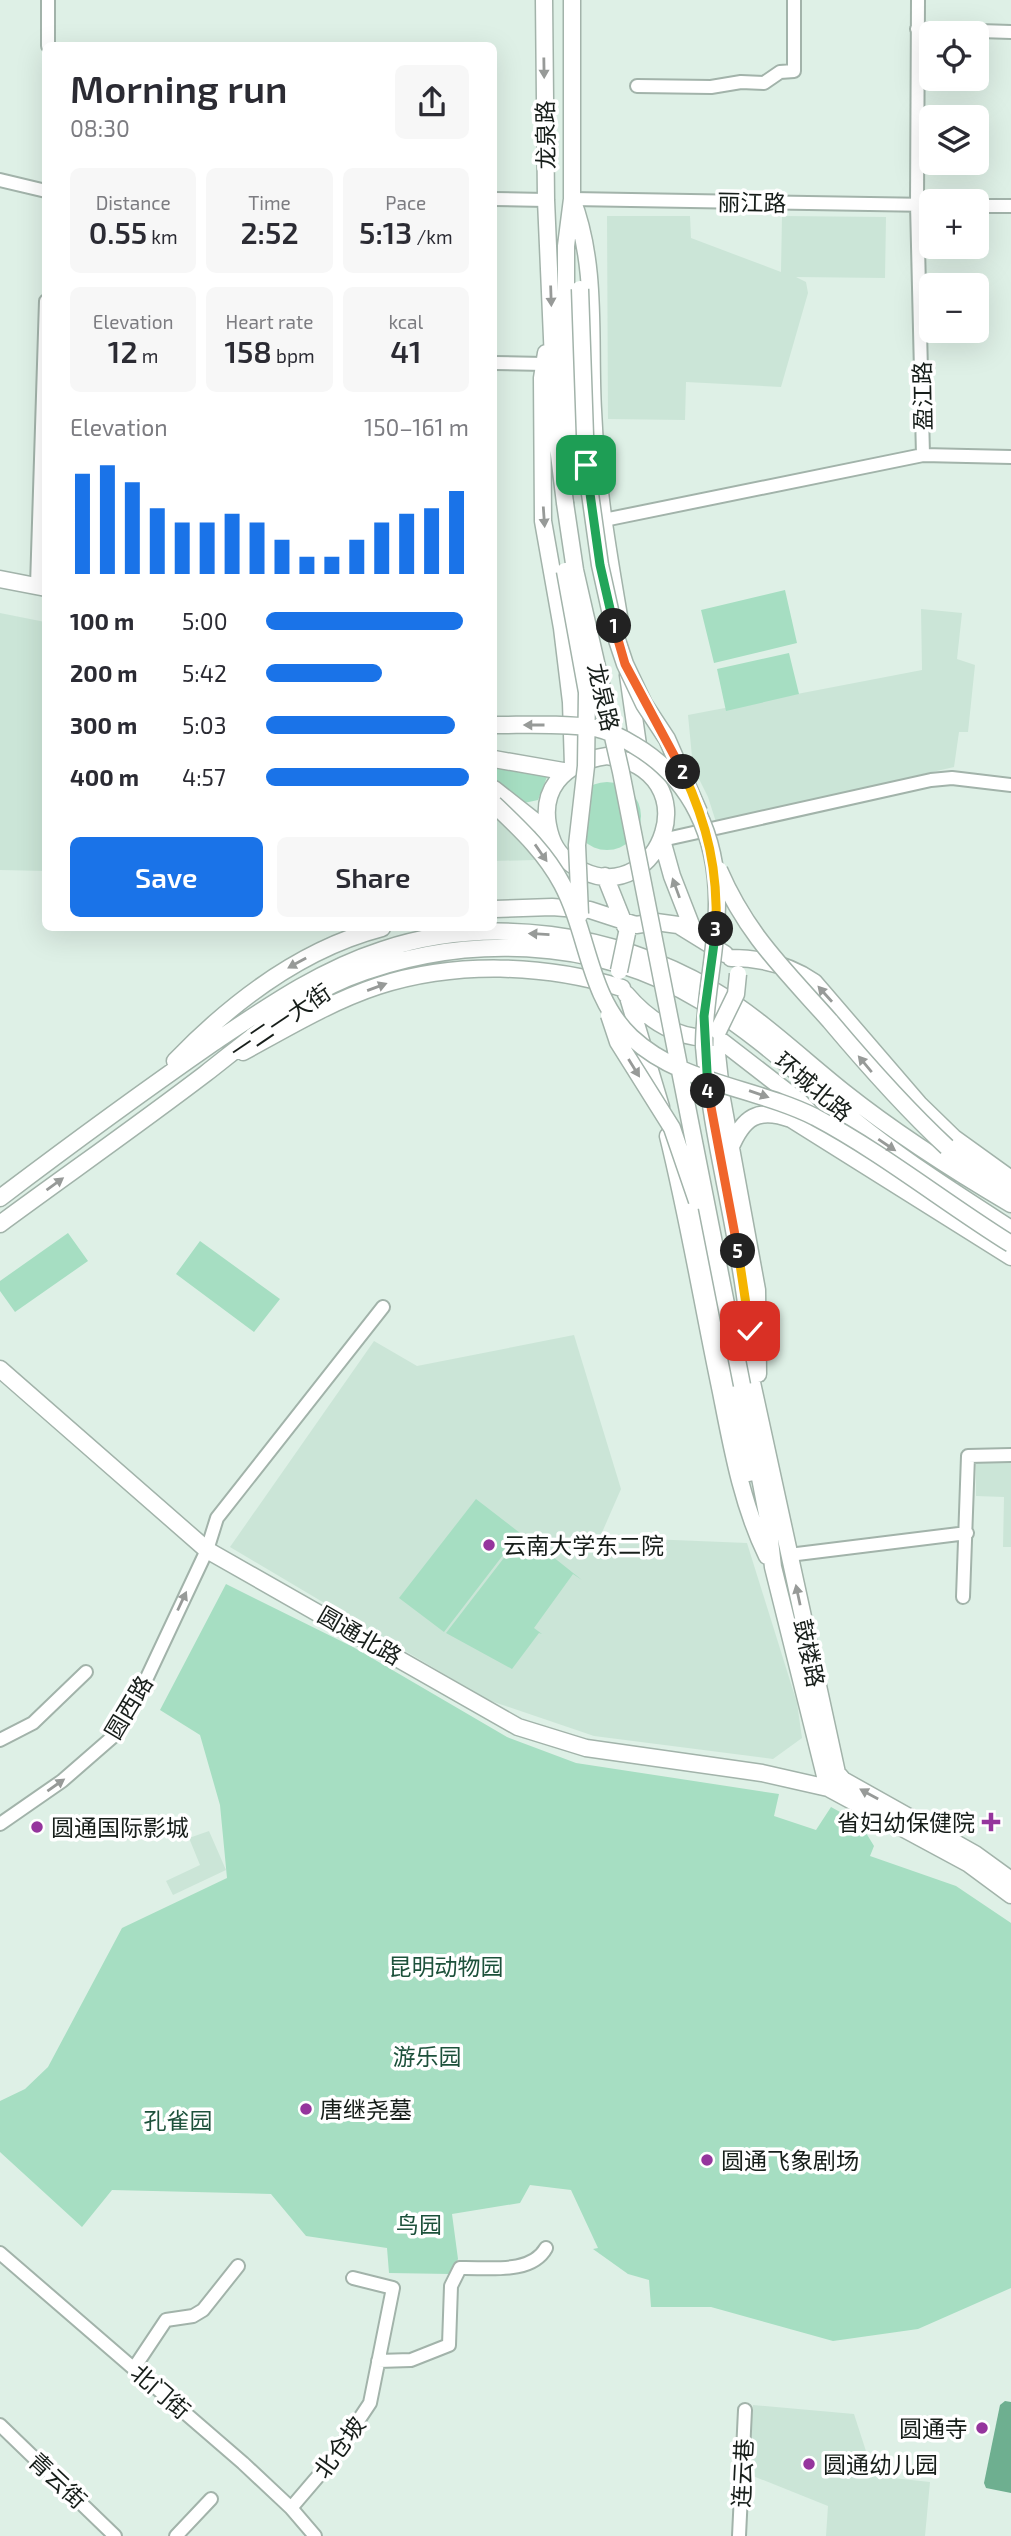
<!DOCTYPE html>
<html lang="en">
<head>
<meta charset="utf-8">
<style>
  body { margin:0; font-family:"Exo 2","Noto Sans SC",sans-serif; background:#f7f7f7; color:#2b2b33; height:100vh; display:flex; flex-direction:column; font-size:26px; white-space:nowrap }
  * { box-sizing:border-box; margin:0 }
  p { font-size:23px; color:#7c7c81 }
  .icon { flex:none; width:38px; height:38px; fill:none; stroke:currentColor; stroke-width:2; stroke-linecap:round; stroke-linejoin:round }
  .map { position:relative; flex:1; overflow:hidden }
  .drawer { position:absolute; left:42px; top:42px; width:455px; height:889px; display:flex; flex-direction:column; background:#fff; border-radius:10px; box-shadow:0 7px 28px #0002 }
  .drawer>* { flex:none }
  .tools { position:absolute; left:919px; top:21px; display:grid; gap:14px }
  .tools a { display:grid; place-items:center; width:70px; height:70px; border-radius:10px; background:#fff; box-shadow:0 7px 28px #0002; font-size:35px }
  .pin { position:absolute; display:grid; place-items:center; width:60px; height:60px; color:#fff; margin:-30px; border-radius:14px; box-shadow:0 4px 10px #0006 }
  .km { position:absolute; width:35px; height:35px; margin:-18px; border-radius:50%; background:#222; color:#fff; font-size:19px; line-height:35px; text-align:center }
  .round { display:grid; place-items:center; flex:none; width:74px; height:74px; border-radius:10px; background:#f7f7f7 }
  .overview { display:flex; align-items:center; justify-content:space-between; height:119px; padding:0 28px }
  h1 { font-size:38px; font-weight:600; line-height:52px }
  .stats { display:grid; grid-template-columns:repeat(3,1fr); gap:10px; height:119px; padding:7px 28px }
  .stats div { display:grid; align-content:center; border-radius:10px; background:#f7f7f7; text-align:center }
  .stats b { font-size:30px; font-weight:600 }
  .stats small { font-size:19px; font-weight:400 }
  .stats p { font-size:19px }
  .chart { height:196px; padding:14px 28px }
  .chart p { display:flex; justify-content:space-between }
  .chart svg { width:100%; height:126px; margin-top:7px; stroke:#1a73e8; stroke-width:6 }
  .cta { display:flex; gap:14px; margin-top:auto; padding:14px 28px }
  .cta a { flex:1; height:80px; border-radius:10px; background:#1a73e8; color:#fff; font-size:28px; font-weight:600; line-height:80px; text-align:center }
  .cta a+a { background:#f7f7f7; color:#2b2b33 }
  ul { padding:0 28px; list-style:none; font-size:23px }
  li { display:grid; grid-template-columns:112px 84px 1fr; align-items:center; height:52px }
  li i { height:18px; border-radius:9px; background:#1a73e8 }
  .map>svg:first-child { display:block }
</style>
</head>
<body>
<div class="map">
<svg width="1011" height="2536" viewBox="0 0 1011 2536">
  <rect width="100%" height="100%" fill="#def0e6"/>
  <path fill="#cbe5d7" d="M607,216H690L691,238L781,272L782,216L886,217L885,278L796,277L806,282L808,293L781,387L686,382L685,420L608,419Z
    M921,609L962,613L957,659L975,665L968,732H959L954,767L716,822L708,797L693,767L688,715L922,670Z
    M0,613L45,622V871L0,870Z
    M494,817L512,830L535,860L494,861Z
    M574,1335L621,1489L600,1537L747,1543L797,1703L802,1738L773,1759L594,1736L488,1700L230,1547L374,1341L417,1366Z
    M976,1461L1011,1462V1547H1003L1004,1497L976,1496Z
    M209,1831L226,1870L173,1895L166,1881L200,1865L189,1838Z
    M753,2405L854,2414L874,2476L930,2482L925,2536H826L828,2506L748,2474Z"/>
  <path fill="#a6dec2" d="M785,590L797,643L714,663L701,610Z
    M789,653L799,694L726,711L717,669Z
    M494,764L547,777L538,800L524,803L494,779Z
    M573 816a34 34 0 1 1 68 0a34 34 0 1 1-68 0Z
    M68,1233L88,1261L15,1312L0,1291V1281Z
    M200,1241L280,1299L254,1332L176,1274Z
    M476,1499L520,1533L444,1632L399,1598Z
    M523,1533L582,1580L573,1574L534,1628L542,1634L539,1633L512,1669L446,1633Z
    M226,1584L353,1647L507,1737L576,1763L779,1794L774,1816L816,1830L831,1807L860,1823L874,1846L870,1856L956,1886L1011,1923V2288L918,2329L833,2341L711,2307H651L649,2280L628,2274L593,2249L598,2248L571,2190L530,2185L520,2203L452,2214L458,2259L450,2274L389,2273L387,2248L306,2236L271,2194L112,2190L82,2227L0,2152V2101L25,2089L48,2067L122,1928L227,1878L220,1805L200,1735L160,1710Z"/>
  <path fill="#6eaf90" d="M1005,2401L1011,2402V2493L986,2488L984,2483L1000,2405Z"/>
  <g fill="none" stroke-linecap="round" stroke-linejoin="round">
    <g stroke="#a2b3aa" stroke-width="16">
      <path id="minor" d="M918,0L917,204L923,455
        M917,29L1011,32
        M48,46V0
        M637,86L711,87L741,82L764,83L780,72L794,71V0
        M0,180L46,191
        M494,199L546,200
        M572,199L931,205
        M976,206H1011
        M494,363L544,364
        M604,520L923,455L1011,457
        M37,586L46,301
        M662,840L931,780L952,778L1011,785
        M789,1555L967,1533
        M963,1597L968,1456L1011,1455
        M0,1740L33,1723L86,1672
        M0,1824L62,1781L116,1734L136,1701L207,1550L217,1518L383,1307
        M0,2253L243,2463L291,2508L315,2536
        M378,2361L411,2360L449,2345L451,2286L460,2268C487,2267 531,2275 546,2248
        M134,2368L166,2320L193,2316L203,2310L238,2266
        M0,2425L115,2536
        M291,2508L332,2460L370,2403L393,2288L353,2278
        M176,2536L211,2499
        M739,2536L745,2410"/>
    </g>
    <g stroke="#a2b3aa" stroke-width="19">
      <path id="major" d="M544,0L546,200L556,430L565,503
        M572,0V199L566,246V312L573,485
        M572,199C598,266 589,341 593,410C596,482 608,552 620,622
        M546,353L542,378L543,521L562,628L571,702L573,766
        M0,579L46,588
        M628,675L641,766
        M607,756C712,771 660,907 583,871C569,864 556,853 551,837C536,791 563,762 607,756Z
        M494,759L563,771
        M494,789L541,826L550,838
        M662,840L672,876L695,935
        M605,876L625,926
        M494,909L552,907L590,910L636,925L656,922L678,925L725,954
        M731,958C762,958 789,965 814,982L919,1104L954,1138L1011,1179
        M626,994C647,1019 681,1043 715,1036L799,1101L815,1118
        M628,997L661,1107
        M718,1031L715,1036L722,1099L757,1290L758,1374
        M704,1046C711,1138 738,1227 748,1319
        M243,1052C285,1029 332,1001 378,986C456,961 545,964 622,988
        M175,1061C233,1001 301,949 382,928
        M668,1136C689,1221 703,1307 721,1392C732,1448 742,1505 767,1556
        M947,1147L1011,1191
        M730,1149C743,1117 758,1107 791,1119L1011,1257
        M0,1198C70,1145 141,1093 213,1043C267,1007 320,970 382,950C490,914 614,933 711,989C759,1017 802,1059 845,1093C898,1135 953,1170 1011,1204
        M697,1201L749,1473
        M0,1224C68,1174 138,1125 205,1074C250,1039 294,1000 347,978C461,933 595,936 701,1001C763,1038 812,1088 869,1132C914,1167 963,1198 1011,1229
        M741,1332L837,1773L843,1780L975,1854L1011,1880
        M0,1369L207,1550L518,1727L586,1748L762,1773L828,1788
        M742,1385L767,1514L773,1567L828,1788L969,1864L1011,1895"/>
    </g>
    <use href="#minor" stroke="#fff" stroke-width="12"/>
    <use href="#major" stroke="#fff" stroke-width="16"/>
    <g stroke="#a2b3aa" stroke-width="19" stroke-linecap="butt">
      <path id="major-bridge" d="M580,289L586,465L600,565L616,637L625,664L644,704L667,739L699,812
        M565,503L575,570L621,772L742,1385
        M565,571L587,692L586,766L577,845L580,914
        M494,725C527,725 562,723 595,728C608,731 623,738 634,745C692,779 717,837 717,902C717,951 704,998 704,1046
        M494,804C520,829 545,852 562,884C589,935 588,996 631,1037C681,1084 755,1087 815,1117C883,1153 945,1203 1011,1244
        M719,870C747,935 784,969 830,1021C867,1065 905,1108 947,1147
        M619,971L627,933
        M609,1015L618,1042L672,1128L697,1201
        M718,1031L736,994L738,974"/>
    </g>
    <use href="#major-bridge" stroke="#fff" stroke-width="16"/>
  </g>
  <defs><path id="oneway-solid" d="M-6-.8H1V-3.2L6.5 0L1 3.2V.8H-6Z" transform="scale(1.75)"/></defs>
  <g fill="#979a98">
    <use href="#oneway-solid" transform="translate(544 68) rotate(89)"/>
    <use href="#oneway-solid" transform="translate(551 296) rotate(88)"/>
    <use href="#oneway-solid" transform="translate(544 517) rotate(86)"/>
    <use href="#oneway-solid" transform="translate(534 725) rotate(180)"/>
    <use href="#oneway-solid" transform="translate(541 853) rotate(55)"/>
    <use href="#oneway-solid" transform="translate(676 888) rotate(-110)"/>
    <use href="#oneway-solid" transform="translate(539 934) rotate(-177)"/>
    <use href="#oneway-solid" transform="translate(297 963) rotate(151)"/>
    <use href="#oneway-solid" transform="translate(377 987) rotate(-20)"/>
    <use href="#oneway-solid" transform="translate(825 994) rotate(-132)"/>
    <use href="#oneway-solid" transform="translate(865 1064) rotate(-130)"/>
    <use href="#oneway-solid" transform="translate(634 1068) rotate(58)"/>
    <use href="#oneway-solid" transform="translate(759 1094) rotate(19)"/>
    <use href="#oneway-solid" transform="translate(887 1145) rotate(34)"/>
    <use href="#oneway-solid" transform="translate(55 1184) rotate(-36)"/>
    <use href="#oneway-solid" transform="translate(798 1595) rotate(-102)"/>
    <use href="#oneway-solid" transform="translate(182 1601) rotate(-65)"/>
    <use href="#oneway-solid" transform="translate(56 1785) rotate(-35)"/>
    <use href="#oneway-solid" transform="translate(869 1794) rotate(-151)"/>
  </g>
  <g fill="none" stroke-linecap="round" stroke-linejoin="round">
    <g stroke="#fff" stroke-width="14">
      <path id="split-1" d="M586,465L600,565L614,626"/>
    </g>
    <g stroke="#fff" stroke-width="14">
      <path id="split-2" d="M614,626L625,664L683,772"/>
    </g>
    <g stroke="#fff" stroke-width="14">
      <path id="split-3" d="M683,772C708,826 718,870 716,929"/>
    </g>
    <g stroke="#fff" stroke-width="14">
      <path id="split-4" d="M708,1091L704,1016L716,929"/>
    </g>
    <g stroke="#fff" stroke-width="14">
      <path id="split-5" d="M708,1091L738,1251"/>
    </g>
    <g stroke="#fff" stroke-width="14">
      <path id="split-6" d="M738,1251L750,1331"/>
    </g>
    <use href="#split-1" stroke="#22a559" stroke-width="9"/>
    <use href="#split-2" stroke="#f0652b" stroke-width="9"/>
    <use href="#split-3" stroke="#f5b400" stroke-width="9"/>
    <use href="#split-4" stroke="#22a559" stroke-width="9"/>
    <use href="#split-5" stroke="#f0652b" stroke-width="9"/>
    <use href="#split-6" stroke="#f5b400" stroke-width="9"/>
  </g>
  <g fill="#95359d" stroke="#fff" stroke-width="2.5">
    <circle cx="489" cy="1545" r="7"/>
    <path d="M987.5 1811.5h7v7h7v7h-7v7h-7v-7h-7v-7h7z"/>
    <circle cx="37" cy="1827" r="7"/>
    <circle cx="306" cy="2109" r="7"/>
    <circle cx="707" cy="2160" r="7"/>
    <circle cx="982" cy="2428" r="7"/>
    <circle cx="809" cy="2464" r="7"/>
  </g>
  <g text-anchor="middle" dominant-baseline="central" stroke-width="7" stroke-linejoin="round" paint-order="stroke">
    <g font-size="23" fill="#171e1a" stroke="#fff">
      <text transform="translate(545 135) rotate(-91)">龙泉路</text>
      <text transform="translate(752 202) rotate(1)">丽江路</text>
      <text transform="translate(922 396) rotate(-91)">盈江路</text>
      <text transform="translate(604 697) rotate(77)">龙泉路</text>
      <text transform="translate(280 1021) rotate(-34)">一二一大街</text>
      <text transform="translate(814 1086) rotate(40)">环城北路</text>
      <text transform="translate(360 1635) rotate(30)">圆通北路</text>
      <text transform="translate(810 1653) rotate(78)">鼓楼路</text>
      <text transform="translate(128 1707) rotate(-59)">圆西路</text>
      <text transform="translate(161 2391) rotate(41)">北门街</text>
      <text transform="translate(339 2447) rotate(-54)">北仓坡</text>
      <text transform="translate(742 2473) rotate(-87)">连云巷</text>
      <text transform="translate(58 2480) rotate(43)">青云街</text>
    </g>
    <g font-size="23" fill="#171e1a" stroke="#fff" text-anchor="start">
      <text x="503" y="1545">云南大学东二院</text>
      <text x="975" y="1822" text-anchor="end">省妇幼保健院</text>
      <text x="51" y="1827">圆通国际影城</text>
      <text x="320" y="2109">唐继尧墓</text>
      <text x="721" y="2160">圆通飞象剧场</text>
      <text x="968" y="2428" text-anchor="end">圆通寺</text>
      <text x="823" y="2464">圆通幼儿园</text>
    </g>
    <g font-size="23" fill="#1d513b" stroke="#fff">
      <text x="446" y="1966">昆明动物园</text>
      <text x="427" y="2056">游乐园</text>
      <text x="178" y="2120">孔雀园</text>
      <text x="419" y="2224">鸟园</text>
    </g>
  </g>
</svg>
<div class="tools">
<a><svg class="icon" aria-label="locate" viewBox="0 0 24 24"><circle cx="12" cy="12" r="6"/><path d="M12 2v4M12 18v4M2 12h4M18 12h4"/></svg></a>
<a><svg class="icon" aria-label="layers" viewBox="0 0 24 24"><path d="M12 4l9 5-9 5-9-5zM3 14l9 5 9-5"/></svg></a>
<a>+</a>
<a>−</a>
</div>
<div class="pin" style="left:586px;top:465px;background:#1e9e55"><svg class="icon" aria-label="arrive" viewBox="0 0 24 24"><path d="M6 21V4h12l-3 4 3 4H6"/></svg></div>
<div class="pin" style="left:750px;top:1331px;background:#d93025"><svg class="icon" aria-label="check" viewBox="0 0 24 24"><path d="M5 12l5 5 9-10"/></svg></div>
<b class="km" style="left:614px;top:626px">1</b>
<b class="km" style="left:683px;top:772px">2</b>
<b class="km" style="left:716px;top:929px">3</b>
<b class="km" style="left:708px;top:1091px">4</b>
<b class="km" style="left:738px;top:1251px">5</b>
<section class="drawer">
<div class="overview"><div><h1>Morning run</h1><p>08:30</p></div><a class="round"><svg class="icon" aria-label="share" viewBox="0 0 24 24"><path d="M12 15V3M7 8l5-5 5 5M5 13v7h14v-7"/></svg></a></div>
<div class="stats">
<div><p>Distance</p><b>0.55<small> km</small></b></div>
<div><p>Time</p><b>2:52</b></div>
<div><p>Pace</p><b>5:13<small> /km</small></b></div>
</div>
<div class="stats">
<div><p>Elevation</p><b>12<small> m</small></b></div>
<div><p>Heart rate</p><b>158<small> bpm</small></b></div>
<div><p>kcal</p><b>41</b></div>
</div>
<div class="chart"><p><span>Elevation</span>150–161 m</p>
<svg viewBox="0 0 160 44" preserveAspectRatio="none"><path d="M5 44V9M15 44V6M25 44V12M35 44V21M45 44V26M55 44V26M65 44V23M75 44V26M85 44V32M95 44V38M105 44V38M115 44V32M125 44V26M135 44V23M145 44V21M155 44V15"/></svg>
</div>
<ul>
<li><b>100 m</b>5:00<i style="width:97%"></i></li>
<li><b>200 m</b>5:42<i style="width:57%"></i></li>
<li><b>300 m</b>5:03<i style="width:93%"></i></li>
<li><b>400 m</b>4:57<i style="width:100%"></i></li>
</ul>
<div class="cta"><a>Save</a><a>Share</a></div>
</section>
</div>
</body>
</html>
